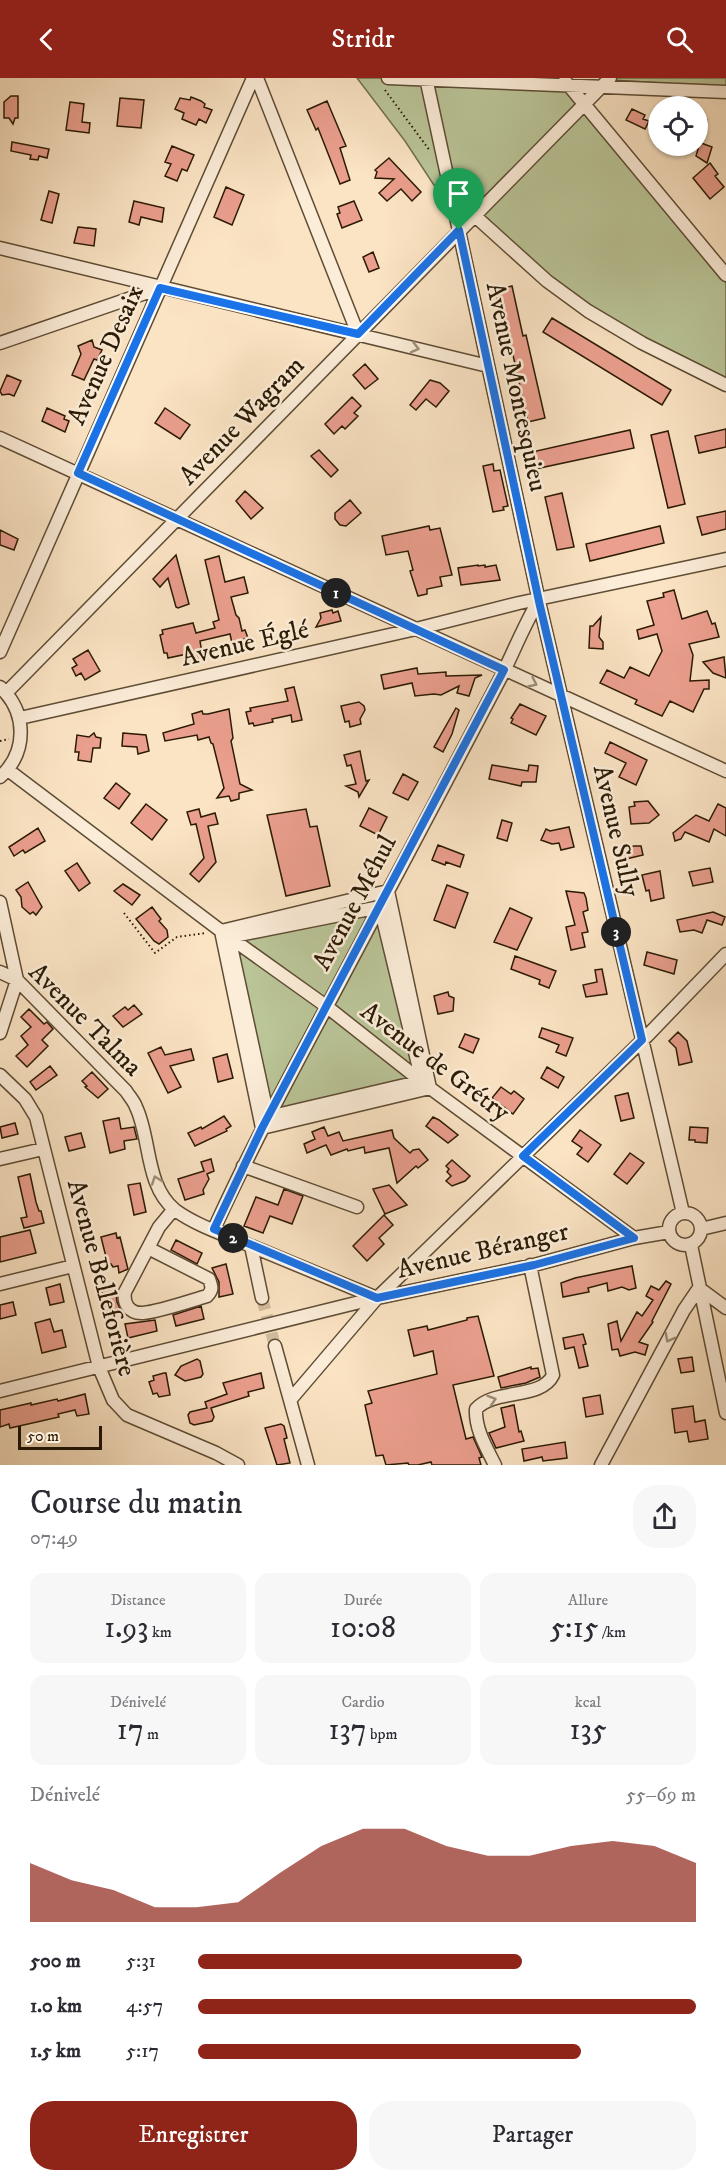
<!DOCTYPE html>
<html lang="fr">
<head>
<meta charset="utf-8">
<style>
  body { margin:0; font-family:"IM FELL DW Pica",serif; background:#f7f7f7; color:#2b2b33; height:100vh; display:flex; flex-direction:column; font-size:22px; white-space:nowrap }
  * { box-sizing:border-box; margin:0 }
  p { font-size:20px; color:#7c7c81 }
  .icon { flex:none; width:33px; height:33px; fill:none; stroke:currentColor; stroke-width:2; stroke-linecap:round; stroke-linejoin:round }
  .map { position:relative; height:1387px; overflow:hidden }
  .details { display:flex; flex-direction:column; background:#fff; flex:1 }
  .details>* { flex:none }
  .controls { position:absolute; left:648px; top:18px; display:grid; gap:12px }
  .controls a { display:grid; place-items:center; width:60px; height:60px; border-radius:50%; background:#fff; box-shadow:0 2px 4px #0004; font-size:30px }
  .scale { position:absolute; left:18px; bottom:15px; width:84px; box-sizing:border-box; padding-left:6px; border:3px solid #2a1a04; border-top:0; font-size:16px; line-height:21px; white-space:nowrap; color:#2a1a04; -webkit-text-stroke:4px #fcedd9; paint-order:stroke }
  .pin { position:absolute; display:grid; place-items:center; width:51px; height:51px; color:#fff; margin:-62px -26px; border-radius:50% 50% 50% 0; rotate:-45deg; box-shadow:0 0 6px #0007 }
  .pin .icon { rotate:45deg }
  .km { position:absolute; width:30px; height:30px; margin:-15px; border-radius:50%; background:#222; color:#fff; font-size:16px; line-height:30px; text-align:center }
  .round { display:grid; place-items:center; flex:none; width:63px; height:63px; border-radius:24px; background:#f7f7f7 }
  .summary { display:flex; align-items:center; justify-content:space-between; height:102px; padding:0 30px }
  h1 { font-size:33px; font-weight:600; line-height:45px }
  .stats { display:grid; grid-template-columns:repeat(3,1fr); gap:9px; height:102px; padding:6px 30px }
  .stats div { display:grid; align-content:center; border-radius:15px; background:#f7f7f7; text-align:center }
  .stats b { font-size:30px; font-weight:600 }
  .stats small { font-size:16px; font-weight:400 }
  .stats p { font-size:16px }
  .chart { height:168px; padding:12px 30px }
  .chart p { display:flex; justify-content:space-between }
  .chart svg { width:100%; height:108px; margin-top:6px; fill:#8f2418; opacity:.7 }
  .button { display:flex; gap:12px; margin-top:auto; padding:12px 30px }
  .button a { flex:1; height:69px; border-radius:24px; background:#8f2418; color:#fff; font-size:24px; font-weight:600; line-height:69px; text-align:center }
  .button a+a { background:#f7f7f7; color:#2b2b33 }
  ul { padding:0 30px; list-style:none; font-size:20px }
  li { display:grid; grid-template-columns:96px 72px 1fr; align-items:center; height:45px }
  li i { height:15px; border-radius:8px; background:#8f2418 }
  header { display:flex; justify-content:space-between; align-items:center; height:78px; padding:0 30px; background:#8f2418; color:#fff; font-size:27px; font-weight:600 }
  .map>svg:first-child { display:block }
</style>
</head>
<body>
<header><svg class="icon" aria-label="back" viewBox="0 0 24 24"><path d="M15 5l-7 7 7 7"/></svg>Stridr<svg class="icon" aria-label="search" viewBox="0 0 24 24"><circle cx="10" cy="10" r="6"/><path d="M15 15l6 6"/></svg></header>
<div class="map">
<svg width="726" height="1387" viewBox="0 0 726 1387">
  <rect width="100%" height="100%" fill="#fbe4c4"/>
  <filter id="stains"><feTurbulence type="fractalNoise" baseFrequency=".00333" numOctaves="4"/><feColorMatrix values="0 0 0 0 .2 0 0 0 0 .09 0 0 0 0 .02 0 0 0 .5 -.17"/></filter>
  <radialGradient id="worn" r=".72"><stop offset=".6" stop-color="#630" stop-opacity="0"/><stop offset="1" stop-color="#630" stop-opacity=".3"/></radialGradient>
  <path fill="#bac598" stroke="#72704e" stroke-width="1.5" d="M357,0H557L726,205V303L616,245L550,199L483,139L451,133L405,63Z
    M614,0H726V9L612,2Z
    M380,829L422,1003L268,1039L229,859Z"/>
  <path fill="#eb9f8e" stroke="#2a1a04" stroke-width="1.5" d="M11,18H18V40H15L13,46L9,40H4V24Z
    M191,19L201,23L205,26L204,29L212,32L206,45L199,41L196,47L182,41L184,35L175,31L180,20L190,22Z
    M120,20L144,22L141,50L117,48Z
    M327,23L346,68L340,70L350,102L340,106L318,50L316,52L307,32Z
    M70,24L84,26L82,44L90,45L89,55L66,52Z
    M632,31L645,37L643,41L649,43L645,51L626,42Z
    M698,39L707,42L701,65L712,69L707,85L696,78L699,68Z
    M12,64L49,71L47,80L39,78L38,82L30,81L31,77L11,73Z
    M172,68L194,77L187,93L182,91L177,103L165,98L171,86L165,84Z
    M389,80L421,114L412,123L401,111L387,123L379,115L394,101L375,100L377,94L375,92Z
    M710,85L718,96L715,98L724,109L710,121L693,100Z
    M226,109L244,117L232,147L214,139Z
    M49,113L59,116L52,145L41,142Z
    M134,123L164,130L162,144L141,139L139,147L129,144Z
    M354,123L362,142L342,150L337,136L340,135L338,129Z
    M78,149L96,151L94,168L74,165Z
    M373,174L379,190L369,194L363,179Z
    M512,208L523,258L526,257L545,340L528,344L506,246L503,247L495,212Z
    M552,240L671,312L662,327L543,254Z
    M92,262L94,269L102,272L97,282L94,281L84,302L72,297L81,276L78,268Z
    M365,286L378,301L365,311L353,297Z
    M7,297L21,303L14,318L9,316L2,317L0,313Z
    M430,302L440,305L449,313L436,329L426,321L416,332L410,327Z
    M352,319L361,328L354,335L358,338L345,351L342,348L334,356L325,346Z
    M47,330L65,338L64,341L69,343L65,354L42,343Z
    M165,330L190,347L180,361L155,345Z
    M726,351V369L699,375L695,358Z
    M630,352L634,370L535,391L532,374Z
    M668,353L685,426L668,430L651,357Z
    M319,372L338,392L331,399L311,378Z
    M493,386L494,393L500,392L508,428L503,429L504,432L493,434L483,388Z
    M245,413L263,430L251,441L236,423Z
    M562,415L574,469L557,472L545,419Z
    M350,422L361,435L346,448L340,447L335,441V435Z
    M726,433V451L702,457L697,439Z
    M429,448L430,452L440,450L452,497L440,499L442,508L427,511V516L418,518L410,493L413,492L408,473L386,477L382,458Z
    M660,448L664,465L590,483L586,466Z
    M0,452L18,461L14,472L0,467Z
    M176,477L189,526L178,530L176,529L168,500L160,509L153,501Z
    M219,478L225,504L244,499L248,515L231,519L236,537L239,540L242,553L245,552L248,560L232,565L230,556L200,563L203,581L194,583L192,575L168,580L167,575H164L160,557L163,556L162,552L193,545L196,555L215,550L213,544L219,542L205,482Z
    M478,487V488L485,487V489L496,487L500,502L461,507L458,490Z
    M674,512L682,541L707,533L712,546L715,545L719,559L689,566L693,577L690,603L709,602V611H704L693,634L670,623L662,638L635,626L637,622L600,605L607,592L624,600L630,589L649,598L662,573L657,556L639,561L637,552L654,547L647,523L664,519L663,515Z
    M332,532L333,535L338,533L341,543L316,549L321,540L320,535Z
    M601,539L599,559L603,564V571L589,570L590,548H593Z
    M88,572L100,593L85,602L81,595L76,598L72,590L77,587L73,581Z
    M724,579L726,600L713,595L703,584Z
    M417,590L418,596L446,594V598L482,597L475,600L469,618L457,615L459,608L441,617L434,616L415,618L412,605L384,611L381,597Z
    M294,609L302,642L292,644L291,637L272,641L273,644L254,648L253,645L249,646L246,634L251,633L250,630L288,623L285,611Z
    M359,624L364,628L365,632L360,641L361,646L350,649L349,643L345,644L341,628Z
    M520,626L546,638L536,657L511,645L513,641L511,640Z
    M456,630L459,632L452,656L443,674L434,669Z
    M229,631L233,660L231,663L240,706L252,712L239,715V721L231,723L229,718L217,720L224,710L213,666L211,665L209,659L198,662L197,657L165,663L163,655L194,646L192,636L202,633L203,636H208Z
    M94,655L96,659L101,660L100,670H93L91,684L78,682L79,674H75L77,657L89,659Z
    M123,655L146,657L149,673L138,676L137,669L122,668Z
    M610,664L647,682L636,707L619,699L626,685L605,675Z
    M360,673L366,703L369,702L359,719L358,714L346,708L356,706L351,687L347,688L344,677Z
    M492,687L528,693L529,687L538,688L536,704H522L521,708L489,701Z
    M403,696L418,704L408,722L393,715Z
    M116,705L130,716L119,731L104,720Z
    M648,723L659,737L649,745L631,746L629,729L635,728L634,724Z
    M146,726L167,742L152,762L131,745Z
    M718,726L726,730V758L714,751L709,764L685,754L681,761L675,763L673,755L696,737L709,743Z
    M369,730L387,739L378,757L360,748Z
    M199,731L201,739L215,735L218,746L208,748L216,784L199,804L190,796L204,780L196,746L191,747L187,734Z
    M306,731L310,749L317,748L330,808L286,818L267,737Z
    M502,742L512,745L507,763L497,760Z
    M569,749L574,769L561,772L559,765L552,766L541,762L546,751L550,753Z
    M38,750L45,763L25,775L23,772L14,778L9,769Z
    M438,767L464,777L460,789L446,784L445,787L432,782Z
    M634,768H641L643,777L626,781L623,771Z
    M77,785L90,805L79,813L65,793Z
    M710,790L713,804L693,808L689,794Z
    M660,793L664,820L651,823L649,812L646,813L642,797Z
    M28,804L42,829L36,837L33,834L30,836L22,829L21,819L16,812Z
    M123,806L140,817L132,827L114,813Z
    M447,807L468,815L455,850L434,842Z
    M566,813L584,815L586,820L588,832L583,834L588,854L582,855L585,869L571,872L566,849L575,847Z
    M152,829L161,841L159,843L167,852L168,859L159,866L154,863L136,841Z
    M510,830L532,840L517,872L494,864Z
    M713,834L725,839L722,847L707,842L702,855L694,852L680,854L677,842Z
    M647,874L677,882L674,896L644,887Z
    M515,878L556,893L549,910L539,906L540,902L511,891Z
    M602,891L607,916L586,919L583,907L597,904L595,892Z
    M448,914L449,918L454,920L453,933L438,936L434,918Z
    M134,927L142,936L123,949L113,938L125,929L128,932Z
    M29,931L44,946L47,944L53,951L42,962L48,968L27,989L16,978L28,967L21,958L31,949L21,939Z
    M542,950L573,960L566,978L556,974L559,967L539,959Z
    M678,954L687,963L692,984L679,987L676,970L669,963Z
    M465,956L479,961L473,975L459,969Z
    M161,969L165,977L191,971L194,982L170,988L181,1009L168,1015L148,975Z
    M227,976L233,1000L218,1004L213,980Z
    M50,988L57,997L36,1012L30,1004Z
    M547,989L564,999L558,1010L541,1000Z
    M92,994L108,1011L98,1020L85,1009L87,1008L82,1003Z
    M501,1009L511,1016L514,1013L524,1021L513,1036L492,1020Z
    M628,1015L634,1040L621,1043L615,1018Z
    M224,1038L231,1048L226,1051L227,1053L195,1068L188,1055L201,1049L202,1051Z
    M433,1039L439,1042L458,1057L448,1065L426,1048Z
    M119,1040L121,1051L134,1049L137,1061L124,1063L125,1071L110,1075L103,1043Z
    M15,1045L18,1056L2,1060L0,1049Z
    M324,1049L328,1058L339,1054L343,1063L392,1052L394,1060L410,1075L413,1072L419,1071L428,1082L418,1090L416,1088L397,1105L389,1070L365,1075L364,1069L348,1073L347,1071L331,1077L326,1067L307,1075L304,1066L315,1061L312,1054Z
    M690,1049L708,1050L707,1065L695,1064V1062H689Z
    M580,1052L601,1067L588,1084L577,1076L582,1070L572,1063Z
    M81,1055L85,1069L69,1073L65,1059Z
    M630,1075L644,1085L627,1106L614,1096Z
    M211,1081L214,1093L207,1096L209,1101L203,1112L204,1116L185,1122L178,1101L204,1093L201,1084Z
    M452,1082L470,1098L465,1103L452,1108L446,1103L451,1098L447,1094L449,1091L446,1088Z
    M30,1096L36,1124L39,1133H41L44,1145L24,1150L21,1140L27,1139L18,1099Z
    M140,1105L146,1134L134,1137L128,1107Z
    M389,1107L407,1127L385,1136L373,1111Z
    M284,1111L303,1118L292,1146L270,1138L263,1155L244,1148L256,1119L278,1127Z
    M384,1137L393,1147L379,1160L384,1166L367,1183L353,1168Z
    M30,1152L36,1175L0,1184V1159Z
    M116,1155L117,1160L120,1159L128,1191L119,1195L118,1188L113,1189L111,1186L108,1187L101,1159Z
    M176,1162L202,1175L197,1186L171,1172Z
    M226,1186L233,1216L219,1219V1204L212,1190Z
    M632,1188L636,1210L629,1212L622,1209L608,1213L607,1205L588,1210L589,1214L563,1219L561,1205L575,1200Z
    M666,1203L671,1206L652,1243L653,1244L639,1264L648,1267L645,1277L635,1274L620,1278L618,1271L612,1272L608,1246L617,1243L621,1263L637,1234L642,1238L653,1222L646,1218L651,1208L659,1212Z
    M60,1206L64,1224L50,1227L46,1210Z
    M115,1206L117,1224L122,1235L108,1238L101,1210Z
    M13,1224L16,1237L0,1241V1227Z
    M201,1228L204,1241L176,1248L173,1237Z
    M478,1238L494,1298L453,1307L466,1361L473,1359L482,1379L479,1380L481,1387H432L431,1384L418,1387H409L408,1385L386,1387L383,1377L376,1378L365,1327L372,1325L368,1313L437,1296L433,1273L414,1278L408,1252L427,1248L428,1252L467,1242V1240Z
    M50,1241L54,1254L62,1252L66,1269L42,1275L35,1245Z
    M155,1242L157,1253L128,1260L125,1246Z
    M583,1256L586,1266L583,1267L588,1288L579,1290L574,1269L565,1271L563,1260Z
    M692,1279L694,1293L681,1295L678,1281Z
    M197,1281L200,1283L203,1296L201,1299L185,1303L175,1297L181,1288Z
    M531,1289V1291L538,1290L540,1299L526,1305L501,1310L498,1299Z
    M164,1295H166L170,1317L159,1319L157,1315L153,1316L149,1304L154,1302L153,1298Z
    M261,1295L264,1310L248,1314L249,1318L211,1330L214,1339L212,1343L194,1347L190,1345L188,1337L190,1334L207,1330L205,1324L227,1316L223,1305Z
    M85,1316L89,1336L77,1338L75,1332L58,1336L59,1339L28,1346L10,1350L9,1346L0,1349V1332L31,1325V1327L57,1321L58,1323Z
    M600,1317L603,1336L586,1339L583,1320Z
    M514,1327L519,1354L521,1353L524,1363L496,1370L489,1355L505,1349L501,1330Z
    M693,1328L695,1344L705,1342L708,1361L689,1364L687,1353L675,1355L672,1331Z
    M281,1346L284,1348L287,1360L284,1361L290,1385L277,1387L265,1350Z
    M565,1364L567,1380L543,1383L542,1379L524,1383L522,1371Z"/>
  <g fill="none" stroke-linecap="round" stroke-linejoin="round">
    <path stroke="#d1bc9e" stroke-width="12" stroke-dasharray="12 6" stroke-linecap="butt" d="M262,1220L275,1268"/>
    <g stroke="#5e4c34" stroke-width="15">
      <path id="minor" d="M257,0L358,256
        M388,0L726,14
        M426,0L540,528L683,1135
        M565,3L726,197
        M475,138L547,203L588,233L642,265L726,307
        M0,170L488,288
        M0,265L160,210
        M0,360L726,693
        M0,574L253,0
        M0,609C27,634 28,674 0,699
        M6,615L610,0
        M20,640L416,551L519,525L726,481
        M8,692L221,853L326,928L430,1010L634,1160
        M388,813L430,1010L262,1050L221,853Z
        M0,824L17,902L0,955
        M380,829L422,1003L268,1039L229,859Z
        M0,894L17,902L126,1013C129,1018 134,1023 136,1029C151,1060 145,1108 175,1132C197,1148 226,1157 251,1168L262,1220
        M0,997L25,1021L36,1039L99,1289L113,1322L127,1337L216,1375L238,1387
        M0,1081L43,1071
        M243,1088L357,1129
        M669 1151a16 16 0 1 1 32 0a16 16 0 1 1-32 0Z
        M214,1151C264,1041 324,936 380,828C421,752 461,675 501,599C514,573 524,547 539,522
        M701,1151L726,1145
        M691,1167L726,1335
        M251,1168L377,1220
        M148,1170L209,1201C212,1209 213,1212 207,1218C190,1223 158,1234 143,1235C129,1236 123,1225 125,1214L159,1149L174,1131
        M0,1206L73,1188
        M699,1210L726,1230
        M275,1268L308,1387
        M0,1313L368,1222L534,1187L634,1160L669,1154
        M291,1321L377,1220L647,958L726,876
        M495,1387C486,1369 475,1351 476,1331C495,1310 541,1322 553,1297L530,1187
        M601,1387L684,1232L699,1210"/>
    </g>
    <path stroke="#2a1a04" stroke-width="2" stroke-dasharray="1.5 3" stroke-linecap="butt" d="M385,12L430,73
      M463,111L474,121
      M0,663L9,661
      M124,835L155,875L177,859L206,855"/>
    <use href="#minor" stroke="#fcedd9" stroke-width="12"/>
  </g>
  <defs><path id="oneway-chevron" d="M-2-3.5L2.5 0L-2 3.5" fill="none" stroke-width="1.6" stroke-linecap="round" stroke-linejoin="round" transform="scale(1.5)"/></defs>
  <g stroke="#9e8e79">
    <use href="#oneway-chevron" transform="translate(415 270) rotate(14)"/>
    <use href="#oneway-chevron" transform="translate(533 605) rotate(25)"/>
    <use href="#oneway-chevron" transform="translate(156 1102) rotate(-110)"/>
    <use href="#oneway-chevron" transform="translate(669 1260) rotate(118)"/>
    <use href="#oneway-chevron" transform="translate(492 1322) rotate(-18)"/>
  </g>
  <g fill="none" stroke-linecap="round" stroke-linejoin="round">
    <g stroke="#fff" stroke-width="12">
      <path id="route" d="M459,152L540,528L642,962L523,1078L634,1160L534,1187L377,1220L214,1151L262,1050L504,592L78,395L160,210L358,256Z"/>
    </g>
    <use href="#route" stroke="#1a73e8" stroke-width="8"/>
  </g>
  <g text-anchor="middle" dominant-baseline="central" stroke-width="5" stroke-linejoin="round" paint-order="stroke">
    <g font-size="26" fill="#2a1a04" stroke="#fcedd9">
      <text transform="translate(106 277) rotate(-66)">Avenue Desaix</text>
      <text transform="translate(516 309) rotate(78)">Avenue Montesquieu</text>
      <text transform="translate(242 343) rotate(-46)">Avenue Wagram</text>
      <text transform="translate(245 566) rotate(-13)">Avenue Églé</text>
      <text transform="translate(616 753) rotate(77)">Avenue Sully</text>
      <text transform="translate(355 825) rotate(-62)">Avenue Méhul</text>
      <text transform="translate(85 942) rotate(45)">Avenue Talma</text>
      <text transform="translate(435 984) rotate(37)">Avenue de Grétry</text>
      <text transform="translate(483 1173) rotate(-13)">Avenue Béranger</text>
      <text transform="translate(101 1200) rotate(75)">Avenue Belleforière</text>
    </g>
  </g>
  <rect width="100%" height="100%" filter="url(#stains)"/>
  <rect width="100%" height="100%" fill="url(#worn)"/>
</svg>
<div class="controls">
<a><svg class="icon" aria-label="locate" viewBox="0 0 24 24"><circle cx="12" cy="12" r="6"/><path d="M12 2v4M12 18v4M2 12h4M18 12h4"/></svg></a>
</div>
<div class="scale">50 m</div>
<div class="pin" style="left:459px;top:152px;background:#1e9e55"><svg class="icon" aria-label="arrive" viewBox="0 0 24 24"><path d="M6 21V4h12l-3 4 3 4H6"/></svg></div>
<b class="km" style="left:336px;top:515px">1</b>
<b class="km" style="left:233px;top:1160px">2</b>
<b class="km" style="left:616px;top:854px">3</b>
</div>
<section class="details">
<div class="summary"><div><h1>Course du matin</h1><p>07:49</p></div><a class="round"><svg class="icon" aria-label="share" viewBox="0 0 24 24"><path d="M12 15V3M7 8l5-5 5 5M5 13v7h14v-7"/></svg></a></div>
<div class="stats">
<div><p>Distance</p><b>1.93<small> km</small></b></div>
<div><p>Durée</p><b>10:08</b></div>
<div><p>Allure</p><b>5:15<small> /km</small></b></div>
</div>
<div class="stats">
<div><p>Dénivelé</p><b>17<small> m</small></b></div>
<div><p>Cardio</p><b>137<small> bpm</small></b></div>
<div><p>kcal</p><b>135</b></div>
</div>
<div class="chart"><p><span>Dénivelé</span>55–69 m</p>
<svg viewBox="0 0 160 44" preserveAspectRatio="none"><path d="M0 44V20L10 27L20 31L30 38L40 38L50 36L60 24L70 13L80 6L90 6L100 13L110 17L120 17L130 13L140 11L150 13L160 20V44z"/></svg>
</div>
<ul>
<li><b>500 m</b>5:31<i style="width:65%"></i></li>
<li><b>1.0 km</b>4:57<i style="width:100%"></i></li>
<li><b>1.5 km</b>5:17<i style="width:77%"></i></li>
</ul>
<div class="button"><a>Enregistrer</a><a>Partager</a></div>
</section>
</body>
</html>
